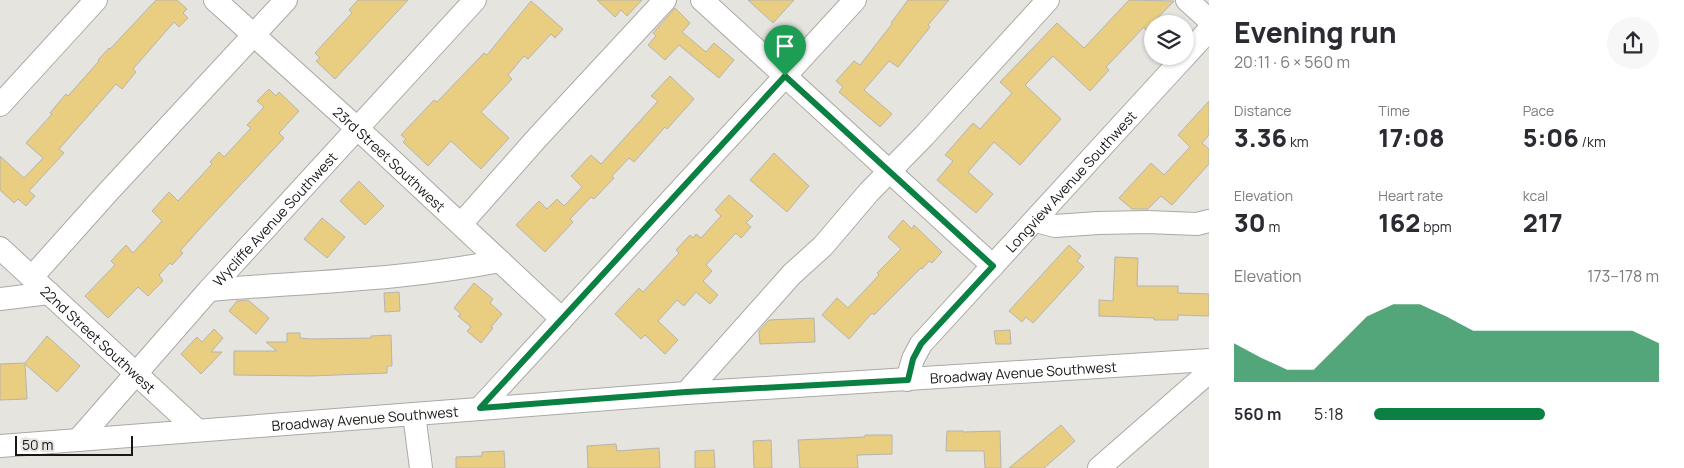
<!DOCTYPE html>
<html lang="en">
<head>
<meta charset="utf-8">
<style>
  body { margin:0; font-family:Manrope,sans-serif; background:#f7f7f7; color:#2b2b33; height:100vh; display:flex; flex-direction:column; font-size:19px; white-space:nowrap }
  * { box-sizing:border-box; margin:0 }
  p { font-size:16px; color:#7c7c81 }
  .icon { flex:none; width:28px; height:28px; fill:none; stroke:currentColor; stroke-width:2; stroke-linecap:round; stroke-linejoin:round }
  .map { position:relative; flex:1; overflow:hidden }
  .drawer { display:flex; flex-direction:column; background:#fff; width:475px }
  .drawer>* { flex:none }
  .tools { position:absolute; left:1144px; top:15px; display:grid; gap:10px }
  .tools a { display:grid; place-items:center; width:50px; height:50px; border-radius:50%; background:#fff; box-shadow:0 1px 4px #0004; font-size:25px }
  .scale { position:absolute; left:15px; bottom:12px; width:118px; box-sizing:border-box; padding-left:5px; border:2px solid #191816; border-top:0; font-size:14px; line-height:18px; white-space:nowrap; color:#191816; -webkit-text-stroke:4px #e6e4df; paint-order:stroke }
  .pin { position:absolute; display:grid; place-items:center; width:42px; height:42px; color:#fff; margin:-51px -21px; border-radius:50% 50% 50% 0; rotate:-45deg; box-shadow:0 0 5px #0007 }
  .pin .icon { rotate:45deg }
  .round { display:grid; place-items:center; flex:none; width:52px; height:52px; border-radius:26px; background:#f7f7f7 }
  .head { display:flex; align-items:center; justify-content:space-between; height:85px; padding:0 25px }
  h1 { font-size:28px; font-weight:800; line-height:38px }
  .figures { display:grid; grid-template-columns:repeat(3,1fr); gap:8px; height:85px; padding:5px 25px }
  .figures div { display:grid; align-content:center }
  .figures b { font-size:25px; font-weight:800 }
  .figures small { font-size:14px; font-weight:400 }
  .figures p { font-size:14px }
  .chart { height:140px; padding:10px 25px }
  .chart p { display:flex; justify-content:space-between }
  .chart svg { width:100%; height:90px; margin-top:5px; fill:#0b8043; opacity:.7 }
  ul { padding:0 25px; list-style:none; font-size:16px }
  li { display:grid; grid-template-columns:80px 60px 1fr; align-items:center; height:38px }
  li i { height:12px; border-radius:6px; background:#0b8043 }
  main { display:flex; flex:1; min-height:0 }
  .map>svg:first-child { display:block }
</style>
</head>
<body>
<main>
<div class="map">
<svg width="1209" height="468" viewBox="0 0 1209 468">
  <rect width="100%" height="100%" fill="#e6e4df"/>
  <path fill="#e9cd81" stroke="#b6b4b0" d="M156,0H177L187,9L183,13L188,18L179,27L174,22L133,69L136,72L122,89L116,84L59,149L64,153L29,191L35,196L26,206L18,199L14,203L0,190V156L24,178L43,158L26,143L52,114L50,113L66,94L68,96L99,61L98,60L109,48L110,49Z
    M358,0H408L335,79L316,61L320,58L315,53L352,13L349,10Z
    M597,0H642L627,16L621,10L615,17Z
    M748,0H794L773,23Z
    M908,0H949L928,25L930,27L898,67L889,61L864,90L892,114L880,127L839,92L843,87L836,81L854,61L860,65L892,24L891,23Z
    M1129,0L1174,1L1146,30L1144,27L1106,67L1109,70L1090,91L1053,56L1025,85L1061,119L1020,165L994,142L968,172L993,194L976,213L937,180L953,161L945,155L973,123L980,129L1012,93L1000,82L1057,23L1084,48Z
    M531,1L563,29L555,38L551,34L528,59L524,56L508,75L512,79L481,112L509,138L481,169L451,141L428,166L403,142L406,139L401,135L434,100L437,102L484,53L487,55Z
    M675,8L690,23L682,32L706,52L714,43L734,60L719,78L679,45L665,60L648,45L656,36L653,33Z
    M670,76L694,99L667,129L665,127L634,162L629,158L612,176L614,178L594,199L591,197L570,219L573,222L545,252L516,225L539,201L547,209L557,199L564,206L582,187L571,176L591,155L601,164L658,101L651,96Z
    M269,89L276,96L279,92L299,111L279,133L284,138L204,224L180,251L183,253L172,265L170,263L159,275L163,281L148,296L138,287L108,318L85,296L115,265L111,261L126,245L133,253L162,221L152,211L169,192L178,201L212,164L210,162L219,152L224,157L251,128L247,125L264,107L257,101Z
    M1209,101V135L1202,143L1209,149V164L1172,205L1161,196L1148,209H1132L1119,198L1151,163L1164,175L1190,147L1178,135Z
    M774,153L809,186L787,212L750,180Z
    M359,181L384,206L365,225L340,201Z
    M729,195L753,216L746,223L751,227L741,238L736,233L733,236L706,265L712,271L703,281L718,295L710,304L696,292L684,306L677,300L658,321L678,340L665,354L645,335L641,339L615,314L639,288L643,292L679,253L676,250L690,235L693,238L696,234L701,238L721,216L715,210Z
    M322,218L345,237L327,258L304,239Z
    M903,220L912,229L914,225L942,252L932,263L929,261L922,269L921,268L874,315L872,313L849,339L822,315L837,298L848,308L879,275L877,273L901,249L888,237Z
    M1069,245L1081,256L1077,261L1084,267L1033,323L1026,317L1022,322L1009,311Z
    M1115,257L1138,258L1137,286H1178V293L1209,294V316L1178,315V320H1154V318L1099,316V300L1113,301Z
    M474,283L493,299L490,303L502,314L491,327L493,328L481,343L467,331L471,327L458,316L461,314L454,308Z
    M399,292L400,311L385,312L384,293Z
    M248,300L269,318L256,334L229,311L237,301Z
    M814,318L815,342L760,344L759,331L769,320Z
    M214,329L223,338L211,352H222L201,374L181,354L197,337L202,342Z
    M1010,330L1011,344H996L994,331Z
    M287,333H300V338L311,339L371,338V336L391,335L392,366H387V373L311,376L234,375V351H277L266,342H287Z
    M47,336L80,366L57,392L25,364L27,399L0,400V364L25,363Z
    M1061,425L1075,441L1044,468H1009Z
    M947,431H963V432L1000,431L1001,468H985L984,451H946Z
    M865,435H892V454L857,455L858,468H800L798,440L865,437Z
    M771,440L772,468H754L753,441Z
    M616,444L617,451L659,448L660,468H588L587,446Z
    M714,450L715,468H695V451Z
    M504,451L505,468H456V457L482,456V452Z"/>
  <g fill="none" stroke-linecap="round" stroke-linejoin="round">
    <g stroke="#aba9a5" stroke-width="24">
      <g id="minor">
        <path id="s1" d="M215,0L370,140L562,319"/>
        <path d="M702,0L993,266"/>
        <path d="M1187,0L1209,20"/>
        <path d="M1185,56L1209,30"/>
        <path d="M0,105L96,0"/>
        <path d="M1036,221L1055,226L1098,223L1147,222L1197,224L1209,221"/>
        <path d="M461,224L538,137L665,0"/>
        <path id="s2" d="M0,248L197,430"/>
        <path d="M32,277L108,192L286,0"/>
        <path d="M209,290C306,282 405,280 500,261"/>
        <path d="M0,299L49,293"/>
        <path id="s3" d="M907,380L913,359L921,344L1185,56"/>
        <path d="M686,393L792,274L823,246L869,192L924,136L1048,0"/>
        <path d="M480,408L855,0"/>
        <path d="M414,414L421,468"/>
        <path id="s4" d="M78,440L209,290L475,0"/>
        <path id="s5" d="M0,446L686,393L1209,360"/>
        <path d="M1099,468L1209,372"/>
      </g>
    </g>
    <use href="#minor" stroke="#fff" stroke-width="22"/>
  </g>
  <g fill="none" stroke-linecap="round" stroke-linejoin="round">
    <g stroke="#fff" stroke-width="10">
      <path id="route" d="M785,76L993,266L921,344L913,359L908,380L686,392L480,408Z"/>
    </g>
    <use href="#route" stroke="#0b8043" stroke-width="6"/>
  </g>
  <g text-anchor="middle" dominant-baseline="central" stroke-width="4" stroke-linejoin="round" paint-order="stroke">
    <g font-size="14" fill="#191816" stroke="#e6e4df">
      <text stroke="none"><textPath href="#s1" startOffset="236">23rd Street Southwest</textPath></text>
      <text stroke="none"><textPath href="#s3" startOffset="260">Longview Avenue Southwest</textPath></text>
      <text stroke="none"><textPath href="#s4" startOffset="296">Wycliffe Avenue Southwest</textPath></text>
      <text stroke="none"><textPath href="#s2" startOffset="134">22nd Street Southwest</textPath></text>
      <text stroke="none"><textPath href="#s5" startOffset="1026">Broadway Avenue Southwest</textPath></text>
      <text stroke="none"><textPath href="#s5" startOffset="366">Broadway Avenue Southwest</textPath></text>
    </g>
  </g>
</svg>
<div class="tools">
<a><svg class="icon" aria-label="layers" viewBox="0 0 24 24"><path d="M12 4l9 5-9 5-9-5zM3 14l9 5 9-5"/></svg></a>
</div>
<div class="scale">50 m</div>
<div class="pin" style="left:785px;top:76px;background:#1e9e55"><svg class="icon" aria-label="arrive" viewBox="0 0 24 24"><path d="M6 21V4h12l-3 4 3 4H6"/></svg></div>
</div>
<section class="drawer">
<div class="head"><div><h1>Evening run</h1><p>20:11 · 6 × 560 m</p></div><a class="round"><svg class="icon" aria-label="share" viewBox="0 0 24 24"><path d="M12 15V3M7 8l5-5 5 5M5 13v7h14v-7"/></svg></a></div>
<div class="figures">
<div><p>Distance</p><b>3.36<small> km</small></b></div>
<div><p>Time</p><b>17:08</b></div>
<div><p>Pace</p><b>5:06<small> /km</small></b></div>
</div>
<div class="figures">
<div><p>Elevation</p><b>30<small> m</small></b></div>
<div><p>Heart rate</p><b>162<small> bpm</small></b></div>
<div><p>kcal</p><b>217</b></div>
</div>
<div class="chart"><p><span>Elevation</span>173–178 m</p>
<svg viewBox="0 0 160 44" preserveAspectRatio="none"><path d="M0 44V25L10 32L20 38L30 38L40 25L50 12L60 6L70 6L80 12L90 19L100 19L110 19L120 19L130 19L140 19L150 19L160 25V44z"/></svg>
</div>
<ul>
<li><b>560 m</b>5:18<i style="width:60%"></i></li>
</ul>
</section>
</main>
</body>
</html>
